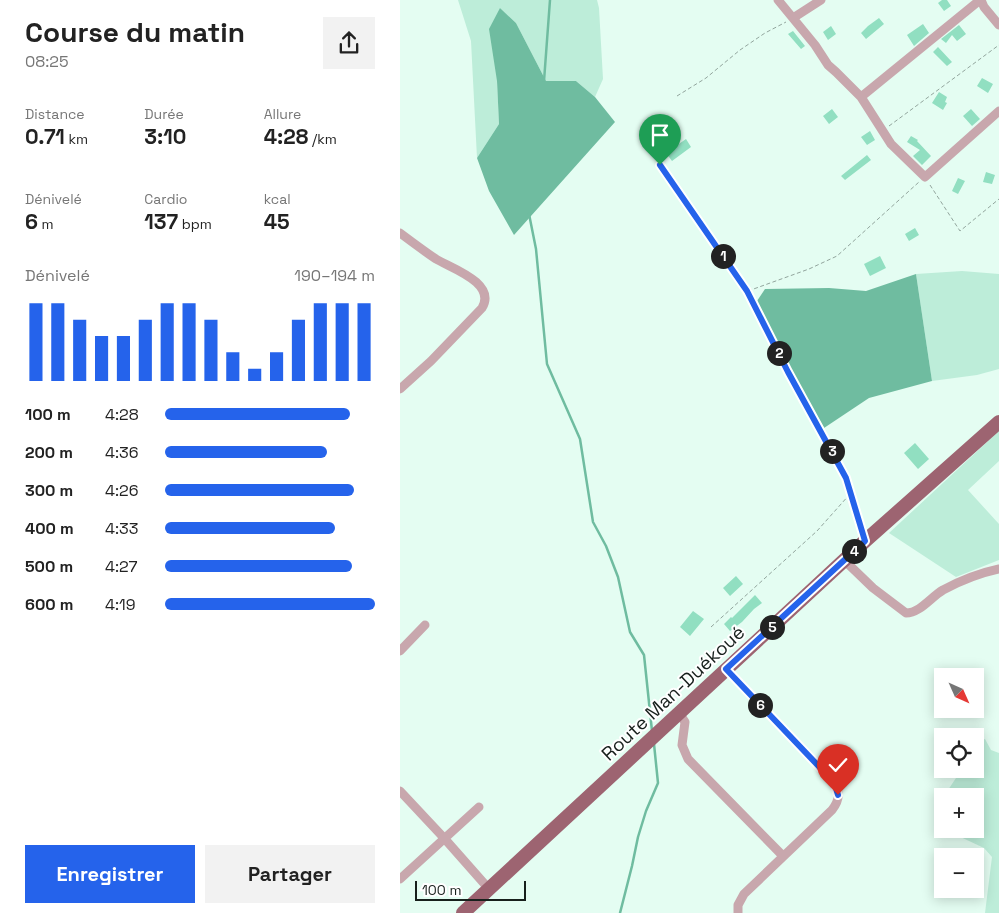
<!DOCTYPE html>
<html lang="fr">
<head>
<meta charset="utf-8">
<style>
  body { margin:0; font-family:"Space Grotesk",sans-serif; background:#f2f2f2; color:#222; height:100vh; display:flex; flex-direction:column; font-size:19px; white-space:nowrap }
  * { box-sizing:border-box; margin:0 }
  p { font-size:16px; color:#767676 }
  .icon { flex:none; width:28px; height:28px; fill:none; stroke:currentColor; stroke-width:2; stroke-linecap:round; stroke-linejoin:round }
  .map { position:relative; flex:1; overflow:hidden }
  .panel { display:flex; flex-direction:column; background:#fff; width:400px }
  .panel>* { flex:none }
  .needle { width:32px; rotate:135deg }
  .tools { position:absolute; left:534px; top:668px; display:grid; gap:10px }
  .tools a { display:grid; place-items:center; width:50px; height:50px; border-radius:0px; background:#fff; box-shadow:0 2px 12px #0003; font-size:25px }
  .scale { position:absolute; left:15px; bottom:12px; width:111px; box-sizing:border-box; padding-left:5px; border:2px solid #17201c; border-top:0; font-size:14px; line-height:18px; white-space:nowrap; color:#17201c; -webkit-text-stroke:4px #fff; paint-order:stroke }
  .pin { position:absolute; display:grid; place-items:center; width:42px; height:42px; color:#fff; margin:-51px -21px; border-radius:50% 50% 50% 0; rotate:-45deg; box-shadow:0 0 5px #0007 }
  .pin .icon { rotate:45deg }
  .km { position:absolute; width:25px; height:25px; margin:-12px; border-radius:50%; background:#222; color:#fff; font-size:14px; line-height:25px; text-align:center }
  .round { display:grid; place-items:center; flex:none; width:52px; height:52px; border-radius:0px; background:#f2f2f2 }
  .headline { display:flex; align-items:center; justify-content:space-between; height:85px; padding:0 25px }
  h1 { font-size:28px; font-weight:700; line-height:38px }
  .figures { display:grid; grid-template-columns:repeat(3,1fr); gap:8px; height:85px; padding:5px 25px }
  .figures div { display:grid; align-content:center }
  .figures b { font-size:21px; font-weight:700 }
  .figures small { font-size:14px; font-weight:400 }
  .figures p { font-size:14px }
  .chart { height:140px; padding:10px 25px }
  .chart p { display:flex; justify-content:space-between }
  .chart svg { width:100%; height:90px; margin-top:5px; stroke:#2563eb; stroke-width:6 }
  .cta { display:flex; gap:10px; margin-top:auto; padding:10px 25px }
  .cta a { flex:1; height:58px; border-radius:0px; background:#2563eb; color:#fff; font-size:20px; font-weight:700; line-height:58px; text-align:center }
  .cta a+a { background:#f2f2f2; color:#222 }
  ul { padding:0 25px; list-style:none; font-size:16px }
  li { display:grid; grid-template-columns:80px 60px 1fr; align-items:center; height:38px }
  li i { height:12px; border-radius:6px; background:#2563eb }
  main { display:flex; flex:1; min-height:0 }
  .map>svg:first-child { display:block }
</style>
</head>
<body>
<main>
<section class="panel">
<div class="headline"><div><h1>Course du matin</h1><p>08:25</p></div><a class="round"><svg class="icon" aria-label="share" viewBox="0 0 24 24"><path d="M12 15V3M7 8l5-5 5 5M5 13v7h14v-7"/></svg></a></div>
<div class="figures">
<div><p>Distance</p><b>0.71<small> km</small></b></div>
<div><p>Durée</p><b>3:10</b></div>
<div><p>Allure</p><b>4:28<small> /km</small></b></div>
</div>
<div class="figures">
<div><p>Dénivelé</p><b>6<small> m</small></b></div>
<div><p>Cardio</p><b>137<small> bpm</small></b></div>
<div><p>kcal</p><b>45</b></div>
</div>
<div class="chart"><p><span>Dénivelé</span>190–194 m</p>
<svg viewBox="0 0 160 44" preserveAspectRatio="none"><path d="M5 44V6M15 44V6M25 44V14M35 44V22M45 44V22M55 44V14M65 44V6M75 44V6M85 44V14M95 44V30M105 44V38M115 44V30M125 44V14M135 44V6M145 44V6M155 44V6"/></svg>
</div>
<ul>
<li><b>100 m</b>4:28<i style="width:88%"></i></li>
<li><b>200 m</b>4:36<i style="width:77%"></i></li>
<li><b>300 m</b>4:26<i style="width:90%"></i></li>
<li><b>400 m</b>4:33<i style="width:81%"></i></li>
<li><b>500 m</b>4:27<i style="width:89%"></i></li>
<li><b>600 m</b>4:19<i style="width:100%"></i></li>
</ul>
<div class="cta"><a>Enregistrer</a><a>Partager</a></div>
</section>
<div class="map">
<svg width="599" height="913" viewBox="0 0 599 913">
  <rect width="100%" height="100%" fill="#e4fdf2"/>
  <path fill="#bdedd9" d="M58,0H197L199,8L203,79L195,97L176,81H146L116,23L100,8L97,81L99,124L77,158L71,41Z
    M562,271L599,274V369L577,375L532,381L516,274Z
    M599,431V461L568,490L599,524V560L556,577L489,533Z
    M585,739L591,750L599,753V913H585L592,857L584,848L552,833L546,829H575V796H544L562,769H575V745L577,741Z"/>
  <path fill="#6fbca0" d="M100,8L116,23L146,81H176L195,97L215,122L114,235L89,191L77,158L99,124L97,81L89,29Z
    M516,274L532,381L469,398L424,428L387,362L357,301L365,289L429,288L466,291Z"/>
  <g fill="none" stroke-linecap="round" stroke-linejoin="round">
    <path stroke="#6fbca0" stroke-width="2.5" d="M144,81L150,0
      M129,214L136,249L147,364L180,439L193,522L206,546L218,577L230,632L244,655L252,731
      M220,913L232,866L238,837L246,811L258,783L254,744"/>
  </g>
  <path fill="#91dfc1" d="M542,0H547L551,6L544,11L538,3Z
    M479,18L484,24L466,39L461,33L468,26Z
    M523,24L529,33L514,46L507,35Z
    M559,25L566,34L557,41L552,35L546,43L541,39Z
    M431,26L436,34L428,40L423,32Z
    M393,31L405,46L401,49L388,34Z
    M538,47L552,62L547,66L533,52Z
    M582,78L593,84L588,93L577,86Z
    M539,92L547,97L545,102L547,103L543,110L532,103Z
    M432,109L438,117L429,124L423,116Z
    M571,109L580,119L572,126L563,116Z
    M470,131L475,140L467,145L461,137Z
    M511,136L518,140L517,141L531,156L522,165L513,156L520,150L507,142Z
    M286,139L291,147L272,161L266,153Z
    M467,155L471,160L445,180L441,176Z
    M586,172L595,175L592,184L583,182Z
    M558,178L565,181L558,194L552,191Z
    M515,228L519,235L509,241L505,234Z
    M480,256L486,268L470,276L464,264Z
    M515,443L529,459L518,469L504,453Z
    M336,576L343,584L330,596L323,588Z
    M355,595L362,603L354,609L342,622L330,631L324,624L331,617L332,618Z
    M293,611L304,619L290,636L280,627Z"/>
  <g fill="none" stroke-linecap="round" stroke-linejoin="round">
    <path stroke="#92a59d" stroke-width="1" stroke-dasharray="4 2.5" stroke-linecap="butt" d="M277,96L306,78L340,50L365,33L386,22
      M489,126L599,45
      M260,165L347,291L388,372L446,478L461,530
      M530,185L560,231L599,199
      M348,291L409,269L437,256L519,182
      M311,627L417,531L450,494"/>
    <path stroke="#c8a7ad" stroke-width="9" d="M378,0L415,45L428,65L436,72L461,97L491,144L525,177L599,111
      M581,0L584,7L599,25
      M393,18L421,0
      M461,97L580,0
      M0,233C12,242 24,251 36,259C51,268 97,283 82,308L31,361L0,389
      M444,560L473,588L506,613C520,613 531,597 543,590C560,581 580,573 599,569
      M0,651L25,625
      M326,669L428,776C438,788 443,796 432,810L344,894L338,905V913
      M279,713L285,722L282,745L288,759L383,856
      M0,791L44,838L89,889
      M0,879L79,807"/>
    <path stroke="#9d6471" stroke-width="14" d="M63,913L465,541L599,422"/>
  </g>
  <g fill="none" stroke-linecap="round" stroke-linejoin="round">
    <g stroke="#fff" stroke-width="10">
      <path id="route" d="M260,165L347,291L388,372L446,478L465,541L326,669L428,776L435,785L438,795"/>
    </g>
    <use href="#route" stroke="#2563eb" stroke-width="6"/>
  </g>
  <g text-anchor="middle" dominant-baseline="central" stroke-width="4" stroke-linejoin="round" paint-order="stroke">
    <g font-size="19" fill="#17201c" stroke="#fff">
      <text transform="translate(273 693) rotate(-43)">Route Man-Duékoué</text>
    </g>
  </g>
</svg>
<div class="tools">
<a><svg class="needle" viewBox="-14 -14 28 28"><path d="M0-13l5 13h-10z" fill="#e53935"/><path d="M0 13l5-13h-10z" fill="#767676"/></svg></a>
<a><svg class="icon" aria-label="locate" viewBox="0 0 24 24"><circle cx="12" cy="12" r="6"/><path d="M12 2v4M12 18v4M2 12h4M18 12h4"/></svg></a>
<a>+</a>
<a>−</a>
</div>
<div class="scale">100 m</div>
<div class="pin" style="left:260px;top:165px;background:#1e9e55"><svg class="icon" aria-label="arrive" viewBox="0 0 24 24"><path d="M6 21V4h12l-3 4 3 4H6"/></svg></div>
<div class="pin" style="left:438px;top:795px;background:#d93025"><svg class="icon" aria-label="check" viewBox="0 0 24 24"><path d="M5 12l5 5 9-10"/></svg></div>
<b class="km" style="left:323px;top:256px">1</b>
<b class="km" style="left:379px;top:353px">2</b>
<b class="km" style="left:432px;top:451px">3</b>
<b class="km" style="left:454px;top:551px">4</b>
<b class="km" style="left:372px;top:627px">5</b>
<b class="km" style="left:360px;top:705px">6</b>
</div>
</main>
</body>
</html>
